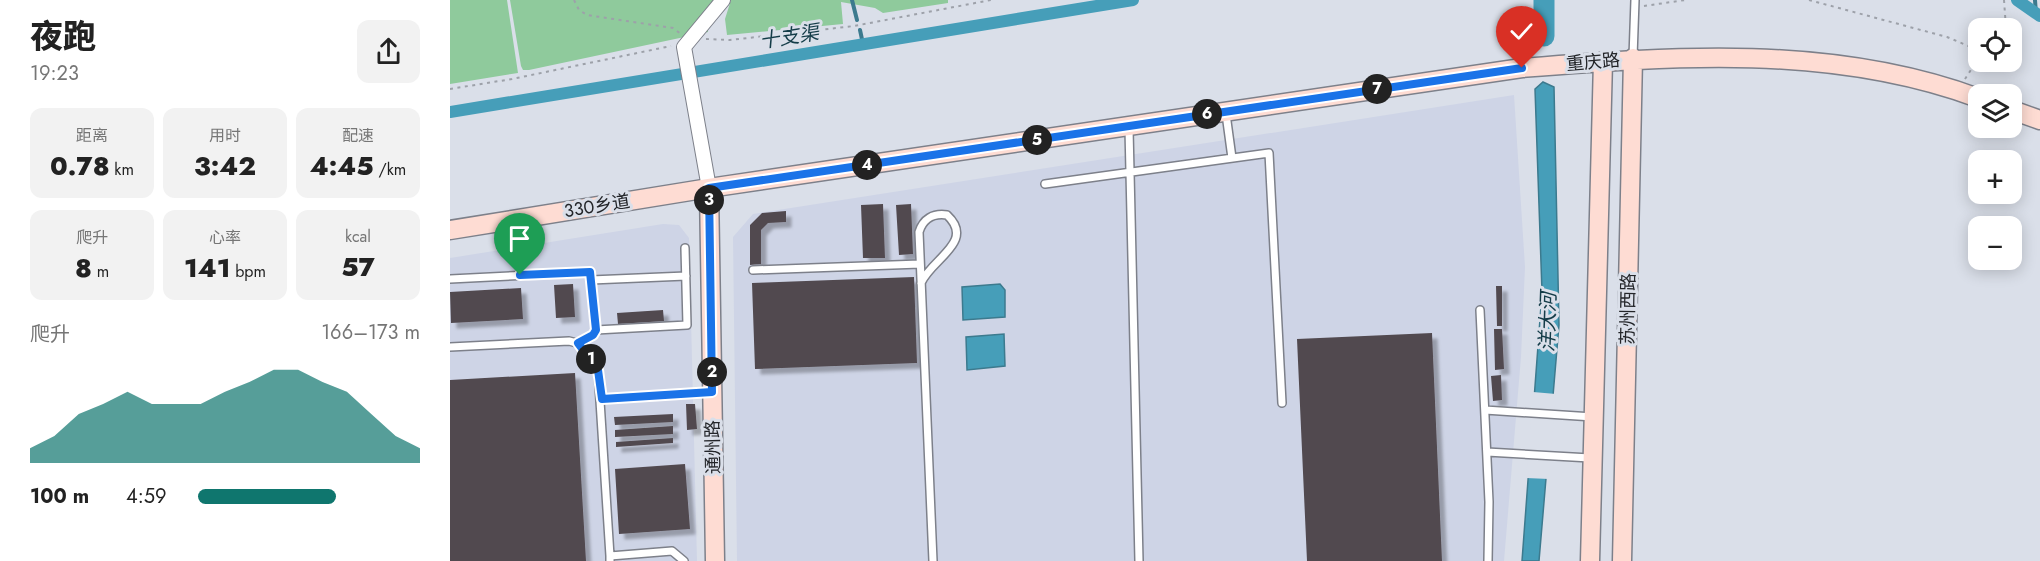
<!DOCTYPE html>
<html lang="zh">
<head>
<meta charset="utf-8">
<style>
  body { margin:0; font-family:Jost,"Noto Sans SC",sans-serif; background:#f2f2f2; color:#222; height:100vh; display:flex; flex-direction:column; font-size:22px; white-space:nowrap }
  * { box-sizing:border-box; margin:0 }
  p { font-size:20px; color:#767676 }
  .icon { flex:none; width:33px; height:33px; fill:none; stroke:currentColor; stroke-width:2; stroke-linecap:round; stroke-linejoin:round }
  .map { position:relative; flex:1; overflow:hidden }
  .sheet { display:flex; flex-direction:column; background:#fff; width:450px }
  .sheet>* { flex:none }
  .controls { position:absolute; left:1518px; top:18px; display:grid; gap:12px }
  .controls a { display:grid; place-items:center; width:54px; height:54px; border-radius:12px; background:#fff; box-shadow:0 3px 15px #0003; font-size:30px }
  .pin { position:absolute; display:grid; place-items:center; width:51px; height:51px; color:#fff; margin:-62px -26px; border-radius:50% 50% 50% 0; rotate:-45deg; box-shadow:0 0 6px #0007 }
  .pin .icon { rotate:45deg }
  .km { position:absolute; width:30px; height:30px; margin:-15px; border-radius:50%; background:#222; color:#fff; font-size:16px; line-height:30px; text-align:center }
  .round { display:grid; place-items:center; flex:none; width:63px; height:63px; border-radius:12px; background:#f2f2f2 }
  .summary { display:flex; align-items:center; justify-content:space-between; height:102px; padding:0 30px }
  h1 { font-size:33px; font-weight:800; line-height:45px }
  .stats { display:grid; grid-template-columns:repeat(3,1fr); gap:9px; height:102px; padding:6px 30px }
  .stats div { display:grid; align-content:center; border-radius:12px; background:#f2f2f2; text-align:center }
  .stats b { font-size:26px; font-weight:800 }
  .stats small { font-size:16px; font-weight:400 }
  .stats p { font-size:16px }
  .chart { height:168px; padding:12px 30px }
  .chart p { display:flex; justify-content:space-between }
  .chart svg { width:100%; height:108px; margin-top:6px; fill:#0f766e; opacity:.7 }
  ul { padding:0 30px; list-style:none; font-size:20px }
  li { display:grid; grid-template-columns:96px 72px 1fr; align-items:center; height:45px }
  li i { height:15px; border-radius:8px; background:#0f766e }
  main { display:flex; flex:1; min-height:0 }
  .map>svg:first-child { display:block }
</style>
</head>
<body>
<main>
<section class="sheet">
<div class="summary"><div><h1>夜跑</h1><p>19:23</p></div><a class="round"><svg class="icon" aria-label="share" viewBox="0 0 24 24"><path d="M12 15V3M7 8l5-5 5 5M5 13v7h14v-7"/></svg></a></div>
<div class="stats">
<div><p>距离</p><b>0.78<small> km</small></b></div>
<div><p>用时</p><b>3:42</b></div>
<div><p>配速</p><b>4:45<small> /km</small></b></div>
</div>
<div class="stats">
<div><p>爬升</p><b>8<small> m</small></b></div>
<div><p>心率</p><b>141<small> bpm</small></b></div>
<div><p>kcal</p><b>57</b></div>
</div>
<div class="chart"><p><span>爬升</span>166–173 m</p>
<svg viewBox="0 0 160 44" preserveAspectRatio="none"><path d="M0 44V38L10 33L20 24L30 20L40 15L50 20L60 20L70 20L80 15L90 11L100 6L110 6L120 11L130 15L140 24L150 33L160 38V44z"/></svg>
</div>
<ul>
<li><b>100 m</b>4:59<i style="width:62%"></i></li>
</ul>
</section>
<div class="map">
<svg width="1590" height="561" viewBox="0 0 1590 561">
  <defs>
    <filter id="shadow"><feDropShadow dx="5.5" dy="5.5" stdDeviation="1.5" flood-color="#0004"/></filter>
  </defs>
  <rect width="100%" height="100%" fill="#dadfe9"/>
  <path fill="#ced4e6" d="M1064,95L1075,267L1071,357L1054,561H287L283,237L303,214Z
    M213,224L229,225L239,238L247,561H0V258Z"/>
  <path fill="#8fca9c" d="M0,0H57L68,73L0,84Z
    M60,0H270L258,17V32L79,70H73L71,66Z
    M281,0H498V3L433,13L425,8L391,2L393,24L277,35L275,19Z"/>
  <path fill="#469eb9" stroke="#3c7a8e" stroke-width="1.5" d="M1093,82L1104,87L1109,325L1089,561H1072L1092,292L1085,89Z
    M550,284L555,290V317L513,320L512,287Z
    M554,334L555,366L517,370L516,337Z"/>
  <path fill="#dadfe9" d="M1083,392L1106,394L1099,479L1076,478Z"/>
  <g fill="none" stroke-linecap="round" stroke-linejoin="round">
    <path stroke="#3c7a8e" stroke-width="4" d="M402,0L407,20
      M1585,0L1586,14
      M410,30L413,44"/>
    <path stroke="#469eb9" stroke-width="12" d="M1567,0L1590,16
      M0,112L683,0"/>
    <path stroke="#469eb9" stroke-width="21" d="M1094,0V36"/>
  </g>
  <path fill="#51494f" filter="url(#shadow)" d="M433,204L435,258H413L411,205Z
    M461,204L463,254L449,255L446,205Z
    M336,211V222L318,223L311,230V264L300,265V225L312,213Z
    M464,277L467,363L305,369L302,283Z
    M123,284L125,317L106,318L104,285Z
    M1046,286H1052V326H1047Z
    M71,288L73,319L1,323L0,292Z
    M213,310L214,321L168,324L167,313Z
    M1044,329H1052L1054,369L1045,370Z
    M982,333L992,561H857L847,339Z
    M125,373L136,561H0V380Z
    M1051,375L1052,400L1043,401L1041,376Z
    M236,404H245L247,429L237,430Z
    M223,414V422L165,425L164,417Z
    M223,426V434L165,437V430Z
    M223,438V443L166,447V442Z
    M235,464L240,529L169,534L165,469Z"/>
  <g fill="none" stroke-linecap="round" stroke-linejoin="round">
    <g stroke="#7d808a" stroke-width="10">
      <path id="lane" d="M1183,57L1185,0
        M776,114L782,158
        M679,129L689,561
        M595,184L819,153L832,403
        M303,270L470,264
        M0,279L140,272L146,330L143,335L127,343
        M141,280L236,276
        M471,283C481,259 526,242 497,215C483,213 473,219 469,232L483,561
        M1030,310L1039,502L1038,561
        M146,330L237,325L235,248
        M0,347L119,341L127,343L134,349L148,370L160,556
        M152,399L262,392
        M1035,410L1143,417
        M1037,452L1140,458
        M160,561V556L222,551L234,561"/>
    </g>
    <g stroke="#7d808a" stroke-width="16">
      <path id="street" d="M259,188L234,47L273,0"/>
    </g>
    <g stroke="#7d808a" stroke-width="21">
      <path id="secondary" d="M1562,110L1590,120
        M259,188L265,561
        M0,230L259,188L1072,68C1224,56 1382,44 1528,98
        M1140,561L1153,61
        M1172,561L1183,58"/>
    </g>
    <path stroke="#9da1a9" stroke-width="2" stroke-dasharray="3 4.5" stroke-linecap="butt" d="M124,0L129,10L137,15L223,28L231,34
      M1359,0L1497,37L1528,50
      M1554,0L1556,28
      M1194,6L1235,0
      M256,39L280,40L404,26L541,0
      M1515,79L1528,59
      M0,89L62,79L221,46"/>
    <use href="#lane" stroke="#fff" stroke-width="7"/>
    <use href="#street" stroke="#fff" stroke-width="14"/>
    <use href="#secondary" stroke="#fedcd3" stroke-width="18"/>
  </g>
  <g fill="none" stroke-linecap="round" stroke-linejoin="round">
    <g stroke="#fff" stroke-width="12">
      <path id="route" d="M70,275L140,272L146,330L143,335L128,343L148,370L152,399L262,392L259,188L1072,68"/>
    </g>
    <use href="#route" stroke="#1a73e8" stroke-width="8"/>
  </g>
  <g text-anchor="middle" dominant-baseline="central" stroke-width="6" stroke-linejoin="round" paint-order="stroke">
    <g font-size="18" fill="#232529" stroke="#dadfe9">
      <text transform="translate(1143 62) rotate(-5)">重庆路</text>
      <text transform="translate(147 206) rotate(-9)">330乡道</text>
      <text transform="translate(1178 309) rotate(-89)">苏州西路</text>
      <text transform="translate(263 447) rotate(-91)">通州路</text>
    </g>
    <g font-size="20" font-style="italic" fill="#143c48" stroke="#dadfe9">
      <text transform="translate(339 37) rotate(-9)">十支渠</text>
      <text transform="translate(1098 322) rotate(-88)">洋大河</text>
    </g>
  </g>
</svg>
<div class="controls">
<a><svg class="icon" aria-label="locate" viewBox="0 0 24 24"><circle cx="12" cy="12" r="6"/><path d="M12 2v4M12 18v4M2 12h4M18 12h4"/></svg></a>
<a><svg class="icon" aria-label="layers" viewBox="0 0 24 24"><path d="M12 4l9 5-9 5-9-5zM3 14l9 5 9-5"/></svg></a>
<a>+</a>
<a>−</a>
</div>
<div class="pin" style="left:70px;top:275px;background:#1e9e55"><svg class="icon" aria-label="arrive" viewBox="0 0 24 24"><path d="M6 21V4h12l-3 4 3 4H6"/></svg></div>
<div class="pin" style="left:1072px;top:68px;background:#d93025"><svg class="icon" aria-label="check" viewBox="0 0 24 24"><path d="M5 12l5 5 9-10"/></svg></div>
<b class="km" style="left:141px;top:359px">1</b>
<b class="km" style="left:262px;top:372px">2</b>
<b class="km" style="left:259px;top:200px">3</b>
<b class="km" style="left:417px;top:165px">4</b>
<b class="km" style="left:587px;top:140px">5</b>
<b class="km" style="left:757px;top:114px">6</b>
<b class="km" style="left:927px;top:89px">7</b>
</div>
</main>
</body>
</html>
